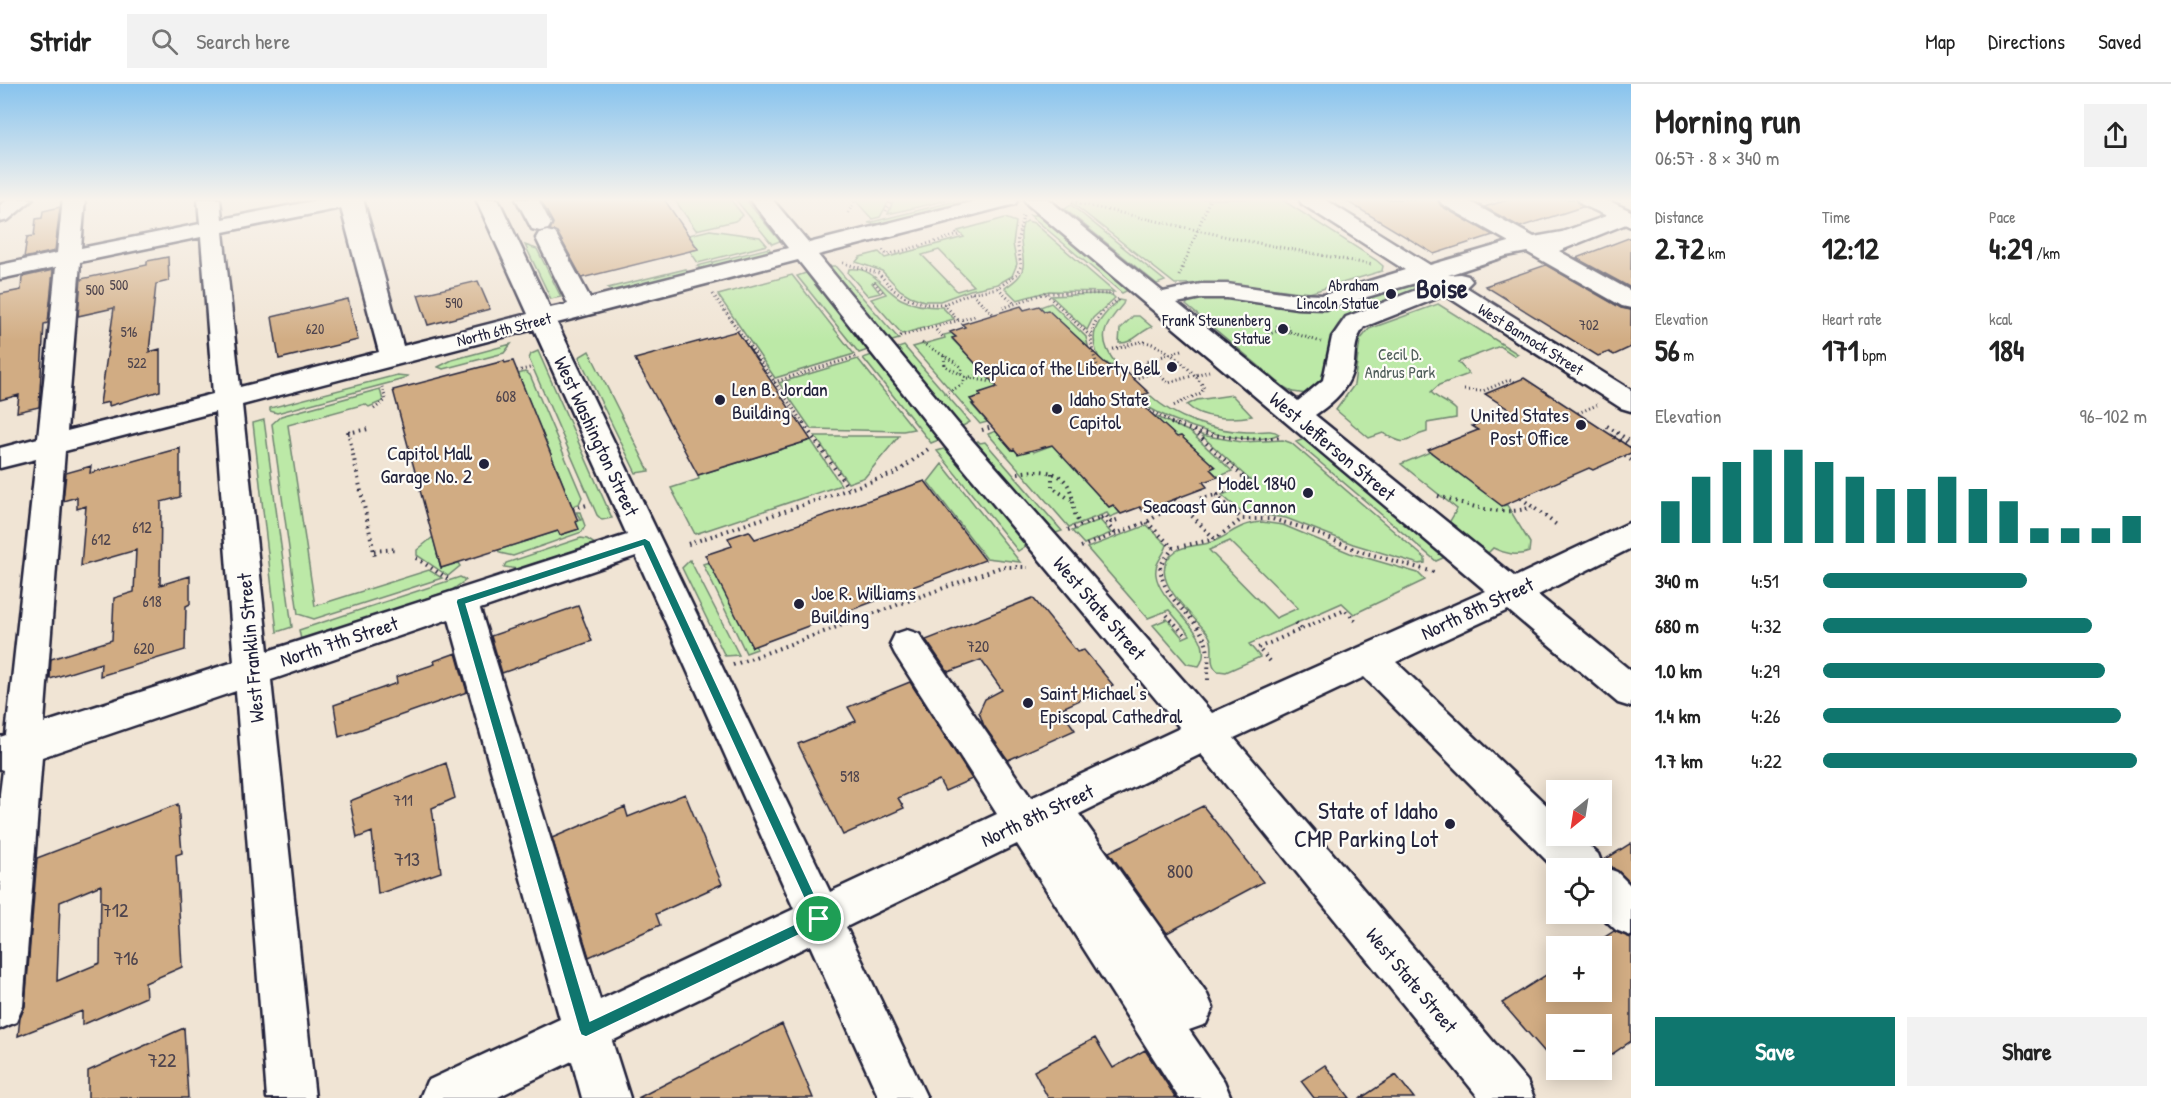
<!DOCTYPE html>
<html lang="en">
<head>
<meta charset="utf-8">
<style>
  body { margin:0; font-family:"Patrick Hand",sans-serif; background:#f2f2f2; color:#222; height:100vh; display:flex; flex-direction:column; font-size:22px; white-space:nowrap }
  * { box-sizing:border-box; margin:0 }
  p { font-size:20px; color:#767676 }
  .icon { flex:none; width:33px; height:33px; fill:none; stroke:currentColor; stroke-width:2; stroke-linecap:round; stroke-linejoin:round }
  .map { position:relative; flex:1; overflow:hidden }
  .side { display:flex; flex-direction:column; background:#fff; width:540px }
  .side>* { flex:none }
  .needle { width:39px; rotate:210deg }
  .tools { position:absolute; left:1546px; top:696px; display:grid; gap:12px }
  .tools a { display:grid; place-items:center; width:66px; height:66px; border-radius:0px; background:#fff; box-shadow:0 3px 15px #0003; font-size:30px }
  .pin { position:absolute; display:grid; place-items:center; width:51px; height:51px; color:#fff; margin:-26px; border:3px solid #fff; border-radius:50%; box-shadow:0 2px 6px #0007 }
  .round { display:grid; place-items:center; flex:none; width:63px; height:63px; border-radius:0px; background:#f2f2f2 }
  .headline { display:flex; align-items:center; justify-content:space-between; height:102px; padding:0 24px }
  h1 { font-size:33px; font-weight:800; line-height:45px }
  .stats { display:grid; grid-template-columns:repeat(3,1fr); gap:9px; height:102px; padding:6px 24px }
  .stats div { display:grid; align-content:center }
  .stats b { font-size:30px; font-weight:800 }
  .stats small { font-size:16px; font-weight:400 }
  .stats p { font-size:16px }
  .chart { height:168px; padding:12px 24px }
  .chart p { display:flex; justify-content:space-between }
  .chart svg { width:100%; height:108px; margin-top:6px; stroke:#0f766e; stroke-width:6 }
  .button { display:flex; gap:12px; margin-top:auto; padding:12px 24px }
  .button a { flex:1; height:69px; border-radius:0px; background:#0f766e; color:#fff; font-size:24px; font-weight:800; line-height:69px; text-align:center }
  .button a+a { background:#f2f2f2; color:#222 }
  ul { padding:0 24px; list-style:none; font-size:20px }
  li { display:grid; grid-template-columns:96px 72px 1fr; align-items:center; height:45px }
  li i { height:15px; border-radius:8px; background:#0f766e }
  header { display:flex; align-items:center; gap:36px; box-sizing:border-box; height:84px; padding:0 30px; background:#fff; border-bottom:2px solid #e0e0e0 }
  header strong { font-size:28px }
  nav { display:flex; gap:33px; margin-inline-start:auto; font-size:21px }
  .search { width:420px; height:54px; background:#f2f2f2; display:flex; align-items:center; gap:15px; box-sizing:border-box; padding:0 21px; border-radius:0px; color:#767676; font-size:22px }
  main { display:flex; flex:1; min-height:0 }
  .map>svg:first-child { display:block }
</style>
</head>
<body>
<header>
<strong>Stridr</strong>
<div class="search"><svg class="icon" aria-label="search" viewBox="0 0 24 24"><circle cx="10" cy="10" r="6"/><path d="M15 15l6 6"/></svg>Search here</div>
<nav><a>Map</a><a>Directions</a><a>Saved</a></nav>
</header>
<main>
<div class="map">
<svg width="1631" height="1014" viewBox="0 0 1631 1014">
  <rect width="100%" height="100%" fill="#f0e4d4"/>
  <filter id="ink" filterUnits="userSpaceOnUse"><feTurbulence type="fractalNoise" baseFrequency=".0167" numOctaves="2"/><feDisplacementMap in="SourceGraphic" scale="12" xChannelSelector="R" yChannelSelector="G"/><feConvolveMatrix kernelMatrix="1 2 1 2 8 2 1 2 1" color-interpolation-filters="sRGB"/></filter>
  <g filter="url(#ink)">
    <path fill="#bce9a7" stroke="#6f8671" stroke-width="1.5" fill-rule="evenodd" d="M674,115H730L743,131L735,137L696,146Z
      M735,115H745L780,157L772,160Z
      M861,115H890L880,133L872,135L855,116Z
      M894,115H952L888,130Z
      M964,115H983L881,140L868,139Z
      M1081,115H1281L1376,176L1383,182L1382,187L1309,209L1224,199L1175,200L1072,119Z
      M1071,121L1165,197L1157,200L1065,125Z
      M1030,131H1039L1128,206L1122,209Z
      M1005,134L1016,138L1013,160L1017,180L1012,192L998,200L970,206L940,217H924L910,212L900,206L882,187L856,178L860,173L879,168L885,174L964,153L958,147ZM939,166L974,202L957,207L922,171Z
      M1027,137L1034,139L1114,208L1049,207L1017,216L1005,204C1010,200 1016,197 1020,191C1029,178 1016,159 1023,140Z
      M710,146L760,153L767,161L698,179L690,167L698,165L689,151Z
      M525,161L537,165L561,213L551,215Z
      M769,164L772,169L703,186L697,182Z
      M830,182H835L899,255L889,258L856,219Z
      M686,185L688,190L614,209L608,204Z
      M849,185C875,183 881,204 901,215C914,222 928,223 942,223L954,235L902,250L871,215L886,210L876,198L872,199L880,209L868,212L848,189Z
      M806,189L868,266L859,269L797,192Z
      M792,191L854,270L775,294L718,211Z
      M1409,200L1416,204L1415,209C1398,215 1348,226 1338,241C1328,256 1327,282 1324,299L1307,310L1293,308L1284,303L1186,221L1190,215L1219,211L1295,221Z
      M1097,210L1112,211L1115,214L1093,234L1087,246L1051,212Z
      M1119,216L1124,217L1123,220C1104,243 1096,254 1116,280L1110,282L1107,279L1102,280C1085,250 1097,237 1119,216Z
      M1051,219L1086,253L1091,275L1040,223Z
      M1438,220L1518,270L1515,272L1500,262L1458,278L1469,290L1439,301L1431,308C1438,316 1449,318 1456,326V334L1427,339V348C1404,353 1412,366 1383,349L1369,354L1336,326L1354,301L1360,256L1369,245Z
      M1133,232H1139L1152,243C1140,247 1133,260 1119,259L1120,245Z
      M952,249L955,253L952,255L977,281L981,280L1015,301L979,309L981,312L971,315L974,320L972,321L987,338L980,340L913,263L945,254L944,251Z
      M511,260L504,269L443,285L438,283L452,276Z
      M904,262L970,338L961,343L895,265Z
      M538,267L612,434L602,436L597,431L529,275L531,270Z
      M589,267L649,387L636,389L579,273Z
      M872,271L941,355L931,359L863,274Z
      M858,275L914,345L903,347L811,345L779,299Z
      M525,288L530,291L582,413L579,420L572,422L518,290Z
      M397,291L407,292L404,295L277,329L270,327V324Z
      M380,305L383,317L369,323L365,320L288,341L315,522L429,486L442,494L314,535L298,530L272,340L281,332Z
      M1232,311L1252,332C1233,336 1201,335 1187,321L1197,316Z
      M1151,312C1175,335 1215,347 1247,348C1258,349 1271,344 1279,350C1246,366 1172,339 1143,320L1148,317L1145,314Z
      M1146,328L1190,348L1232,387L1218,393L1210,385L1214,383L1181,352L1177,353Z
      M264,336L292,543L277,548L253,339Z
      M996,347L1012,366L1031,365L1034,368L1058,359L1079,390L1109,423L1113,421L1120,429L1110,433L1107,429L1069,443L988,350Z
      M1201,351L1242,358L1283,356L1291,359L1425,474V479L1419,480L1353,460L1286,434L1241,428L1222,411L1253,399Z
      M815,352H899L865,393L848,399Z
      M1304,355L1445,473L1436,477L1296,358Z
      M811,356L841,401L695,450L671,404L699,395L698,391Z
      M978,357L980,359L985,358L1062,447L1056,449L974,359Z
      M947,364L1027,461L1018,467L937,367Z
      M1430,368L1502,422L1507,421L1530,459L1529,468C1518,473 1503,469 1493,464L1488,469L1481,463H1475L1471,460L1472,457L1467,456L1456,447L1457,443L1449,439L1457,425L1401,380Z
      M942,380L1020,478L986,474L928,398Z
      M576,428H580L585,442L582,448L513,472L500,469L498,466L558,447L560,451L578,445L576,438L581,436Z
      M1100,436L1111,449L1084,460L1072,447Z
      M1262,438L1283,441L1350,469L1418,489L1425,496L1354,530L1342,519L1249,560L1260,573L1226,588L1218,587C1206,579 1217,562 1208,550C1194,531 1141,491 1176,467C1185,461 1201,462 1212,458C1233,450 1236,440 1262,438ZM1230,457L1298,524L1276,534L1209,466Z
      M1147,441L1167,461C1164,472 1154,478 1156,491C1160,522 1220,552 1199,582L1187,580L1153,541L1167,535L1183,554L1190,551L1169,526L1148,534L1087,464Z
      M433,453L441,484L458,479L460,482L448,492L417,471V466Z
      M581,454L587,455L595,460L518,485L504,483L506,479Z
      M690,476L739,571L725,572L682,484Z
      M712,477L757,565L746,569L703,480Z
      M460,493L466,496L452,506L301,556L299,546Z"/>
    <path fill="#d1ac83" stroke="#22223b" stroke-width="1.5" fill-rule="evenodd" d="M540,115H664L698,165L582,194L557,148L550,146L553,139Z
      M1343,115H1437L1441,122L1493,151L1434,170Z
      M1511,115H1576L1582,123L1520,143L1484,123Z
      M60,123L55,167L24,174L27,153L34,152L36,135L42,134L43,127Z
      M1631,153V204L1576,174Z
      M168,173L169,197L156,200L149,268L160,265V307L109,322V318L100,320L114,224L78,232L81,195L147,181V177Z
      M1546,181L1621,224L1631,226V263L1614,271L1609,268L1598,272L1485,202Z
      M53,186L48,239L44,240L39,323L17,328L19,311L0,316V210L21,206L22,193Z
      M478,197L490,225L428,241L418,211Z
      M348,215L358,256L279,275L272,233Z
      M1021,222L1024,226L1039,222L1044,227L1048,226L1105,279L1113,284L1120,282L1149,309L1142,311L1149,317L1141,320L1177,353L1181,352L1215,383L1210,385L1218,393L1203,398L1207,403L1143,427L1140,423L1121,430L1113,421L1109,423L1052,361L1018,370L1014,365L1012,366L972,320H974L970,315L981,312L979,309L997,303L952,254L956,253L950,248L965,243L962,240Z
      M737,247L811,356L698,391L635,275Z
      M504,277L505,279L513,277L578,437L576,438L579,445L560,451L558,447L441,484L393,306Z
      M1524,294L1631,364V369L1593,386L1589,384L1502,422L1428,366L1478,346L1472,342L1510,326L1485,310Z
      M180,364V413L161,418L160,501L190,492V520L186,522L185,566L100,592L101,579L50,595L51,575L112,556L114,514L134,508L136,466L81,482L86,422L77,425V413L63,417L66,389L91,382L90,389Z
      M925,397L985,476L752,563L705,471L732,462L728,454L749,447L755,455Z
      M1033,514L1077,568L1084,566L1113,601L1060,625L1075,646L1008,676L984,642L979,628L985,615L1002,606L981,576L948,588L926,556Z
      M578,522L592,557L502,589L491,552Z
      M456,569L467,608L339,653L334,621L397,599L396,593L435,580L434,577Z
      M910,598L972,695L945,707L939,696L898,714L904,724L843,751L798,660L856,637L848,623Z
      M446,679L455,714L432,724L441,788L378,810L372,748L357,754L350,717Z
      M685,710L722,800L656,830L660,841L589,873L552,754L625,723L628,733Z
      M178,720L182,769L176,771L182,883L145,899L146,913L82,941V927L18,952L20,934L25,922L37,774ZM101,801L100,879L57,897L60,818Z
      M1203,722L1263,798L1167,849L1109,768Z
      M1631,759V799L1604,776Z
      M1614,847L1631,854V957L1602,977V940H1557V982L1502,919L1557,884V908H1602V855Z
      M782,940L813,1014H638Z
      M184,944L188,1014H88V987Z
      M1095,954L1113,984L1145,966L1176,1014H1048L1034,987Z
      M1325,981L1350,1014H1314L1301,997Z
      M1396,991L1414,1014H1361Z"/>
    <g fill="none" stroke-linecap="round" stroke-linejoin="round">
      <g stroke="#22223b" stroke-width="5">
        <path id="minor" d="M9,115H33L8,136L0,138V121Z
          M63,115H85L81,164L200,140L198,115H220L222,135L323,115H363L403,262L528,230L476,115H498L550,224L568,220L536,154L539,149L547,147L555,149L558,154L590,214L788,164L750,115H772L809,159L983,115H1018L1015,120L818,171L965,348L1212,629L1486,507L1027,120L1024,115H1048L1163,208L1201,200H1227L1297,210L1324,211L1405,186L1302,120L1299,115H1324L1430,181L1509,158L1442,120L1439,115H1465L1534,153L1562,148L1617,128H1631V138L1559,167L1631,207V224L1622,222L1527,168L1506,172L1448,191L1460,190L1468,192L1472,197L1466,203L1631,306V327L1621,324L1445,211L1364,243C1355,255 1355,266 1354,279C1351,303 1334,318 1315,331L1515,493L1631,438V464L1538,511L1631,587V623L1618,619L1508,526L1396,578L1557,731V752H1578L1598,770L1603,783L1617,788L1631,802V852L1616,846L1599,830H1602V784H1557V787L1364,593L1234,654L1527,997L1534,1014H1479L1201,670L1079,730L1206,908L1213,924L1206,940L1189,946L1224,997L1231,1014H1179L1017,760L846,843L927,1014H879L810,861L612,957L630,1014H582L572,977L496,1014H420L427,997L560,935L449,535L271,596L315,1014H267L236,607L42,673L23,922L16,938L0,945V710L3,686L0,685V653L6,651L36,375L0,384V364L38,354L56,183L0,195V181L57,169ZM341,124L379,268L240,303L223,148ZM201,153L213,310L67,347L80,178ZM798,176L945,362L1180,644L1031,714L919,550L907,546L895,550L890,560L895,570L997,730L830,808L557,239ZM1422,197L1429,201L1346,233L1332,253L1323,296L1298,317L1177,219L1201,214H1227L1297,224L1326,225ZM534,245L627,451L268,567L242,321ZM215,328L234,578L44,639L65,367ZM636,472L794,825L600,916L480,525Z
          M516,115H538L551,140L548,145L540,147L532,145Z"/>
      </g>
      <g stroke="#22223b" stroke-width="5">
        <path id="major" d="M1578,115H1605L1631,127V143L1581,120Z"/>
      </g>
      <path stroke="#22223b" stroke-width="3" stroke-dasharray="1 3" stroke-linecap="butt" d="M1072,118L1237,155L1373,181
        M886,127L892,115
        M848,129L856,115
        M883,166L887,171L959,151L955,148
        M843,179L878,189L894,206L907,214L926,220H944L971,209L998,204L1017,190L1021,182L1017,158L1023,132
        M1179,192L1210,115
        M874,198L883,209
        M998,204L1014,219
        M972,209L993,230
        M713,210L804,340
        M1046,210L1090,252
        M944,220L958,236
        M1003,224L1045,209L1113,210
        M1279,241L1288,243L1290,248L1278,247L1276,243Z
        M936,246L943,253
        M1290,248L1321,258
        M900,252L975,232
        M1245,258L1278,247
        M922,259L958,280L962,284L961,290
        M1113,265C1123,264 1131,259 1141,258C1159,256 1196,288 1204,304L1201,309L1173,322
        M1182,266L1145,278L1168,299L1209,287
        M944,272L945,282L968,294L993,298L997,292L989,288L970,293
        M1097,281C1085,249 1092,233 1120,214
        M517,287L530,284
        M1134,295L1155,288
        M774,298L858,272
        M1464,306L1483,307L1509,296L1515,298
        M948,308L962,301L966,292
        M1139,321L1175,340
        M374,325L386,316L382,303
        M1578,329L1597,321"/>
      <path stroke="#22223b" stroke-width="4" stroke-dasharray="1.5 4.5" stroke-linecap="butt" d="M803,339L849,405
        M1171,339C1208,353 1244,357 1283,353
        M1607,342L1631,358
        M982,346L992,343
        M348,347L375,473
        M1193,347L1249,398L1216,411L1197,415
        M348,349L368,345
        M1614,353L1631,362
        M1625,372L1631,376
        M1018,389C1038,385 1065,385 1071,409C1075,422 1072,430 1081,441
        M1052,389V403L1071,416
        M1216,411L1242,435
        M1438,412C1470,421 1499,434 1532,423
        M1521,414L1558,442
        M1175,415L1214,454
        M573,425L587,421
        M1101,434L1106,432L1111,438L1120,435
        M1147,438L1173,464
        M1068,446L1101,434L1116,450
        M688,460L896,389L931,363
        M1081,463L1147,438L1164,427
        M374,467L396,465
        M416,474L448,495
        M1167,531L1186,552
        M1296,539L1302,545
        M1270,577L1258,564L1345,526L1356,537
        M733,581L1001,483H1028
        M1208,596C1208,582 1210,567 1204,554C1190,525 1163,517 1160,482L1173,464L1215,455L1242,435H1272L1304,444L1359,467L1437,489"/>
      <use href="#minor" fill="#fdfcf7" fill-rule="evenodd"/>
      <use href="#major" fill="#fdfcf7" fill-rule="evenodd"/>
    </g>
  </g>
  <linearGradient id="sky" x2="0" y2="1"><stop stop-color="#87c3ee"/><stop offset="0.45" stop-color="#f8f3ec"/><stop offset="1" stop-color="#f8f3ec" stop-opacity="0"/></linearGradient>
  <rect width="1631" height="257" fill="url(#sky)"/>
  <path fill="#0f766e" stroke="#fff" stroke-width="1.5" fill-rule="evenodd" d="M645,454L650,457L826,835L824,839L586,953L581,951L579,946L456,518L457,515ZM643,462L812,832L590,937L466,520Z"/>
  <g fill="#22223b" stroke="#fdfcf7" stroke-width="2">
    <circle cx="1391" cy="210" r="6"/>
    <circle cx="1283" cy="245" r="6"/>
    <circle cx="1172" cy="283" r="6"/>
    <circle cx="720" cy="316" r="6"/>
    <circle cx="1057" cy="325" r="6"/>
    <circle cx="1581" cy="341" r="6"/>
    <circle cx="484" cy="380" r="6"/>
    <circle cx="1308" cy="409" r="6"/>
    <circle cx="799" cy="520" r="6"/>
    <circle cx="1028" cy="619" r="6"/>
    <circle cx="1450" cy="740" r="6"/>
  </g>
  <g text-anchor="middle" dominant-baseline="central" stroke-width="4.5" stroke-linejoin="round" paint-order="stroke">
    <g font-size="14" fill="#4e444d">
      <text x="119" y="200">500</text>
      <text x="95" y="205">500</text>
      <text x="454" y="218">590</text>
      <text x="1589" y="240">702</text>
      <text x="315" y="244">620</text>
      <text x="129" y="247">516</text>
      <text x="137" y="278">522</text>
    </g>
    <g font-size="16" fill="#22223b" stroke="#fdfcf7" text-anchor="end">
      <text x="1379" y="201">Abraham<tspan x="1379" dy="18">Lincoln Statue</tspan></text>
      <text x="1271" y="236">Frank Steunenberg<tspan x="1271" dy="18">Statue</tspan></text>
    </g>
    <g font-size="16" fill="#22223b" stroke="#fdfcf7">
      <text transform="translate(504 245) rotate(-14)">North 6th Street</text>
      <text transform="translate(1531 255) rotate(32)">West Bannock Street</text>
    </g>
    <g font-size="16" fill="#505e5b" stroke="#fdfcf7">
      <text x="1400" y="270">Cecil D.<tspan x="1400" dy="18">Andrus Park</tspan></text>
    </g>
    <g font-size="16" fill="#4e444d">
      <text x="506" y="312">608</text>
      <text x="142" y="443">612</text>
      <text x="101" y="455">612</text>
      <text x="152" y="517">618</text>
      <text x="978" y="562">720</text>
      <text x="144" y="564">620</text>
      <text x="850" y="692">518</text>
      <text x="403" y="716">711</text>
    </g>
    <g font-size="20" fill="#22223b" stroke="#fdfcf7" text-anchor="end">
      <text x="1160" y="283">Replica of the Liberty Bell</text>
      <text x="732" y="304" text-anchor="start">Len B. Jordan<tspan x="732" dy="23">Building</tspan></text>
      <text x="1069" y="314" text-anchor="start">Idaho State<tspan x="1069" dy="23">Capitol</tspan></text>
      <text x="1569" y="330">United States<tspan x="1569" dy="23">Post Office</tspan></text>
      <text x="472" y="368">Capitol Mall<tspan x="472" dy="23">Garage No. 2</tspan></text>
      <text x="1296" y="398">Model 1840<tspan x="1296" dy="23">Seacoast Gun Cannon</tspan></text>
      <text x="811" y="508" text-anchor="start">Joe R. Williams<tspan x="811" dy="23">Building</tspan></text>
      <text x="1040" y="608" text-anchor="start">Saint Michael's<tspan x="1040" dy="23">Episcopal Cathedral</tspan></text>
    </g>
    <g font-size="20" fill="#22223b" stroke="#fdfcf7">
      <text transform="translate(597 352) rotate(65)">West Washington Street</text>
      <text transform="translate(1333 362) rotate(40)">West Jefferson Street</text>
      <text transform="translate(1100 524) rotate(49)">West State Street</text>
      <text transform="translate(1477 524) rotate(-25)">North 8th Street</text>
      <text transform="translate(339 557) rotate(-18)">North 7th Street</text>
      <text transform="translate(250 564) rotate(-95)">West Franklin Street</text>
      <text transform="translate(1037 731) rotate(-25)">North 8th Street</text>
      <text transform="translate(1412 896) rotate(50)">West State Street</text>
    </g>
    <g font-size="20" fill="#4e444d">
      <text x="407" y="774">713</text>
      <text x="1180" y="786">800</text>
      <text x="115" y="825">712</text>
      <text x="126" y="873">716</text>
      <text x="162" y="975">722</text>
    </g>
    <g font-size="24" fill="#22223b" stroke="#fdfcf7" text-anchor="end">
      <text x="1438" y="726">State of Idaho<tspan x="1438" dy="28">CMP Parking Lot</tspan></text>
    </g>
    <g font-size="27" font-weight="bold" fill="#22223b" stroke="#fdfcf7">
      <text x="1442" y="204">Boise</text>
    </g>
  </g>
</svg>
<div class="tools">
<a><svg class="needle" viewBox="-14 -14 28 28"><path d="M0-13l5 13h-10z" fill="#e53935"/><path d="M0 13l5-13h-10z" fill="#767676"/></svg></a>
<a><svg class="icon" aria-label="locate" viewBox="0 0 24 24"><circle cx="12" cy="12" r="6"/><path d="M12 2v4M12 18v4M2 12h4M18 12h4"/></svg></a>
<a>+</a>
<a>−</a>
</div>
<div class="pin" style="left:819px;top:835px;background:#1e9e55"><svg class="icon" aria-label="arrive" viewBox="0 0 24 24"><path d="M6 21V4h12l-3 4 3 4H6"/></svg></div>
</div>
<section class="side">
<div class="headline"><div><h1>Morning run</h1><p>06:57 · 8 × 340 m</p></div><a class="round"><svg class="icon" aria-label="share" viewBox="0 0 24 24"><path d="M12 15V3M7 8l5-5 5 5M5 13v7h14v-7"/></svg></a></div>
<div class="stats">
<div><p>Distance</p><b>2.72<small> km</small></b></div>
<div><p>Time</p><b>12:12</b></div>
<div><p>Pace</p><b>4:29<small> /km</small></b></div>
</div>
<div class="stats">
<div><p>Elevation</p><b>56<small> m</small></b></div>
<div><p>Heart rate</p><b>171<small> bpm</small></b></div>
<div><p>kcal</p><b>184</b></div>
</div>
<div class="chart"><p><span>Elevation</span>96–102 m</p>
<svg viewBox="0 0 160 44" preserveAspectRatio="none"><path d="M5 44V27M15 44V17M25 44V11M35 44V6M45 44V6M55 44V11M65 44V17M75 44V22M85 44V22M95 44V17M105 44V22M115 44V27M125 44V38M135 44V38M145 44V38M155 44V33"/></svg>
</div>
<ul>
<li><b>340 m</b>4:51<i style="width:63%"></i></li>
<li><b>680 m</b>4:32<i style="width:83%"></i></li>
<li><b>1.0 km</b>4:29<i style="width:87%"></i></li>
<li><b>1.4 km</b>4:26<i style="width:92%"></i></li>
<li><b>1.7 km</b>4:22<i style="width:97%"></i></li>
</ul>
<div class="button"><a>Save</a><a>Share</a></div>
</section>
</main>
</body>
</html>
